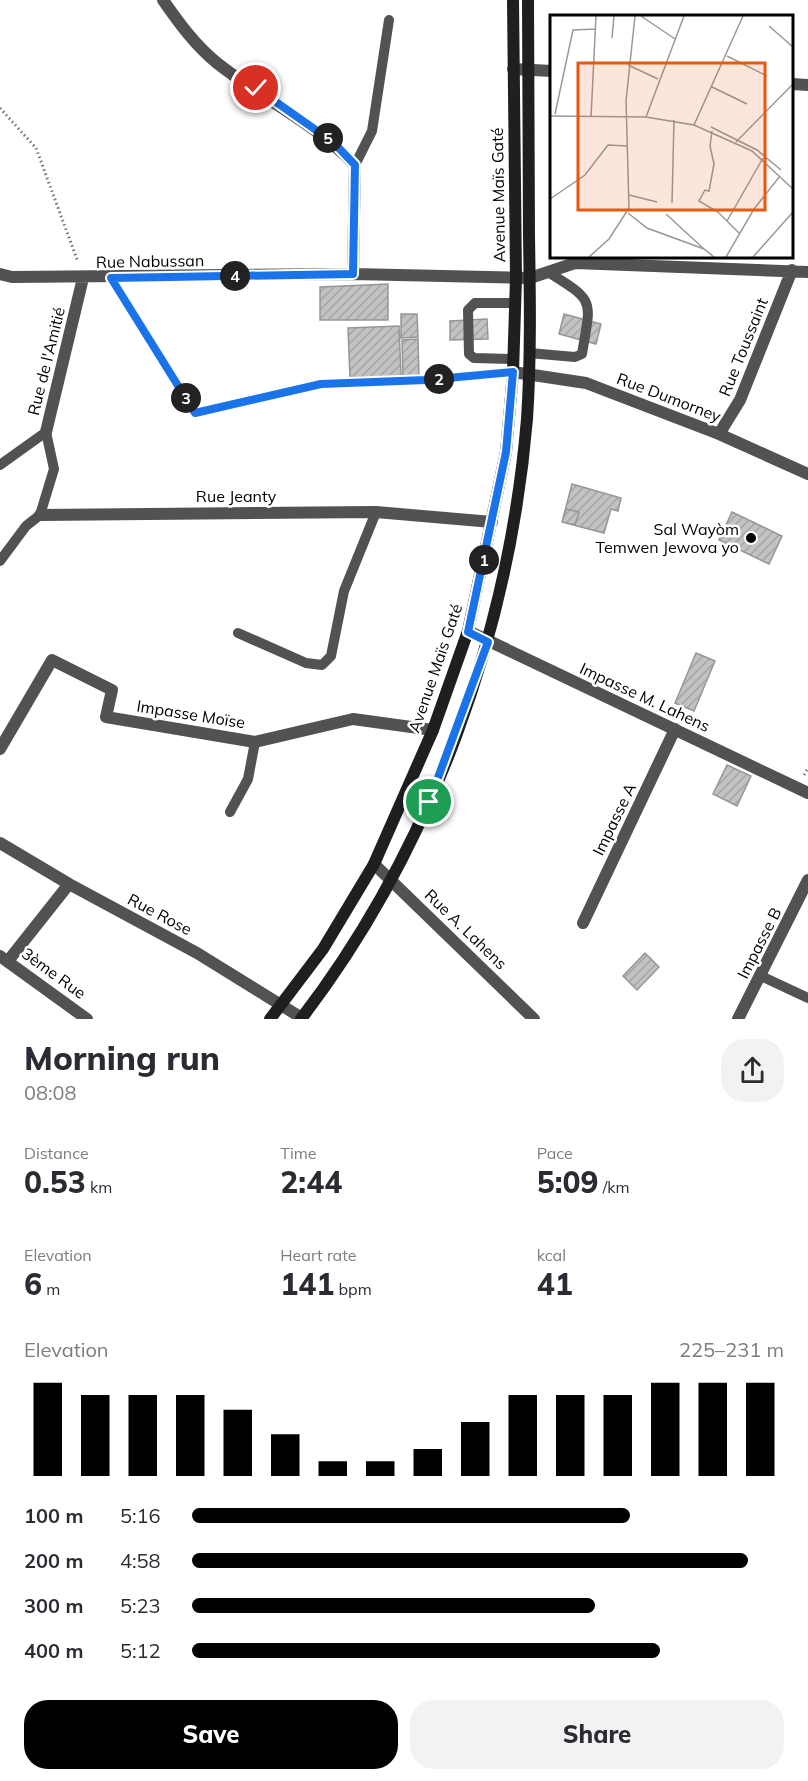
<!DOCTYPE html>
<html lang="en">
<head>
<meta charset="utf-8">
<style>
  body { margin:0; font-family:Mulish,sans-serif; background:#f2f2f3; color:#2b2b33; height:100vh; display:flex; flex-direction:column; font-size:22px; white-space:nowrap }
  * { box-sizing:border-box; margin:0 }
  p { font-size:20px; color:#7c7c81 }
  .icon { flex:none; width:33px; height:33px; fill:none; stroke:currentColor; stroke-width:2; stroke-linecap:round; stroke-linejoin:round }
  .map { position:relative; height:1019px; overflow:hidden }
  .panel { display:flex; flex-direction:column; background:#fff; flex:1 }
  .panel>* { flex:none }
  .pin { position:absolute; display:grid; place-items:center; width:51px; height:51px; color:#fff; margin:-26px; border:3px solid #fff; border-radius:50%; box-shadow:0 2px 6px #0007 }
  .km { position:absolute; width:30px; height:30px; margin:-15px; border-radius:50%; background:#222; color:#fff; font-size:16px; line-height:30px; text-align:center }
  .round { display:grid; place-items:center; flex:none; width:63px; height:63px; border-radius:24px; background:#f2f2f3 }
  .overview { display:flex; align-items:center; justify-content:space-between; height:102px; padding:0 24px }
  h1 { font-size:33px; font-weight:800; line-height:45px }
  .stats { display:grid; grid-template-columns:repeat(3,1fr); gap:9px; height:102px; padding:6px 24px }
  .stats div { display:grid; align-content:center }
  .stats b { font-size:30px; font-weight:800 }
  .stats small { font-size:16px; font-weight:400 }
  .stats p { font-size:16px }
  .chart { height:168px; padding:12px 24px }
  .chart p { display:flex; justify-content:space-between }
  .chart svg { width:100%; height:108px; margin-top:6px; stroke:#000; stroke-width:6 }
  .button { display:flex; gap:12px; margin-top:auto; padding:12px 24px }
  .button a { flex:1; height:69px; border-radius:24px; background:#000; color:#fff; font-size:24px; font-weight:800; line-height:69px; text-align:center }
  .button a+a { background:#f2f2f3; color:#2b2b33 }
  ul { padding:0 24px; list-style:none; font-size:20px }
  li { display:grid; grid-template-columns:96px 72px 1fr; align-items:center; height:45px }
  li i { height:15px; border-radius:8px; background:#000 }
  .map>svg:first-child { display:block }
</style>
</head>
<body>
<div class="map">
<svg width="808" height="1019" viewBox="0 0 808 1019">
  <defs>
    <pattern id="building-hatch" width="6" height="6" patternUnits="userSpaceOnUse" patternTransform="scale(1.5)"><rect width="6" height="6" fill="#c2c2c2"/><path d="M-1 1l2-2M0 6l6-6M5 7l2-2" fill="none" stroke="#a5a5a5"/></pattern>
  </defs>
  <rect width="100%" height="100%" fill="#fff"/>
  <path fill="url(#building-hatch)" stroke="#969696" stroke-width="1.5" d="M388,284V320H320V287Z
    M401,314H417L418,337L401,338Z
    M564,314L601,324L596,344L559,334Z
    M487,319L488,339L450,340V321Z
    M399,326L401,376L350,378L348,328Z
    M418,339L419,378L403,379L402,340Z
    M572,484L621,498L618,511L611,509L604,533L562,522Z
    M566,509L579,512L575,525L562,522Z
    M732,512L782,536L769,564L719,540Z
    M696,653L715,661L694,711L675,703Z
    M727,765L751,776L737,806L713,794Z
    M645,953L659,967L637,990L623,976Z"/>
  <g fill="none" stroke-linecap="round" stroke-linejoin="round">
    <path stroke="#747474" stroke-width="3" stroke-dasharray="1.5 3" stroke-linecap="butt" d="M0,108L36,148L78,262
      M118,290L195,413L321,384L426,380L490,374
      M804,775L808,768"/>
    <path stroke="#525252" stroke-width="10" d="M355,165L372,131L389,20
      M529,353L575,357L582,354C591,299 596,302 548,272
      M514,359L474,358L469,354L468,310L475,303H516
      M0,465L46,432L54,469L40,515L26,526L0,561
      M238,633L306,663L322,665L331,656L344,591L376,512
      M230,812L248,779L255,742
      M761,976L808,998"/>
    <path stroke="#525252" stroke-width="12" d="M163,0C179,23 195,45 217,63C264,100 312,121 355,165L353,274
      M513,69L552,71
      M792,84L808,85
      M0,274L12,277L353,274L530,278L575,263L808,272
      M513,372L586,383L719,434L808,474
      M46,432L83,278
      M719,434L740,400L792,270
      M40,515L376,512L492,522
      M468,631L808,793
      M0,749L52,660L112,690L106,717L255,742L353,719L433,730
      M0,843L69,884L197,953L302,1018
      M374,864L534,1019
      M583,923L675,729
      M0,956L87,1019
      M8,961L69,884
      M738,1019L808,880"/>
    <path stroke="#1f1f1f" stroke-width="12" d="M270,1019L323,949L374,864L433,730L468,631L506,452L513,372L516,278L513,0
      M301,1019C432,848 509,633 527,419C531,358 530,297 529,236C529,158 529,79 528,0"/>
  </g>
  <g fill="none" stroke-linecap="round" stroke-linejoin="round">
    <g stroke="#fff" stroke-width="12">
      <path id="route" d="M256,88L333,142L355,165L353,274L111,278L195,413L321,384L426,380L513,372L506,452L468,632L488,642L429,802"/>
    </g>
    <use href="#route" stroke="#1a73e8" stroke-width="8"/>
  </g>
  <circle fill="#000" stroke="#fff" stroke-width="2" cx="751" cy="538" r="6"/>
  <g text-anchor="middle" dominant-baseline="central" stroke-width="5" stroke-linejoin="round" paint-order="stroke">
    <g font-size="16" fill="#000" stroke="#fff">
      <text transform="translate(498 195) rotate(-91)">Avenue Maïs Gaté</text>
      <text transform="translate(150 261) rotate(-1)">Rue Nabussan</text>
      <text transform="translate(743 347) rotate(-68)">Rue Toussaint</text>
      <text transform="translate(46 361) rotate(-76)">Rue de l'Amitié</text>
      <text transform="translate(669 397) rotate(21)">Rue Dumorney</text>
      <text x="236" y="496">Rue Jeanty</text>
      <text transform="translate(435 668) rotate(-71)">Avenue Maïs Gaté</text>
      <text transform="translate(645 697) rotate(25)">Impasse M. Lahens</text>
      <text transform="translate(191 714) rotate(9)">Impasse Moïse</text>
      <text transform="translate(614 819) rotate(-64)">Impasse A</text>
      <text transform="translate(160 914) rotate(28)">Rue Rose</text>
      <text transform="translate(466 929) rotate(44)">Rue A. Lahens</text>
      <text transform="translate(759 943) rotate(-63)">Impasse B</text>
      <text transform="translate(54 973) rotate(36)">3ème Rue</text>
    </g>
    <g font-size="16" fill="#000" stroke="#fff" text-anchor="end">
      <text x="739" y="529">Sal Wayòm<tspan x="739" dy="18">Temwen Jewova yo</tspan></text>
    </g>
  </g>
  <g transform="translate(550 15)">
    <rect width="243" height="243" fill="#fff"/>
    <path fill="none" stroke="#999" stroke-width="1.5" d="M91,1L125,24M219,11L243,32M62,23L64,1M177,41L217,61M78,50L108,64M162,72L197,89M5,99L23,15L46,14M0,101L96,102L144,110L202,136L243,174M41,102L46,1M96,102L134,1M144,110L193,1M161,112L207,135L231,155M162,116L160,131L164,149L159,176L155,175L149,186L168,197L190,219M186,127L243,69M79,180L107,187M0,184L35,160L58,130L78,131M122,188L124,105M78,198L97,213L154,234L164,242M116,199L154,234M177,206L213,143M39,242L59,224L79,193L76,86L85,1M176,242L204,194L230,161M203,242L243,197"/>
    <path fill="#e8590c" fill-opacity="0.15" stroke="#e8590c" stroke-width="3" d="M28,48H215V195H28Z"/>
    <rect width="243" height="243" fill="none" stroke="#000" stroke-width="3"/>
  </g>
</svg>
<div class="pin" style="left:429px;top:802px;background:#1e9e55"><svg class="icon" aria-label="arrive" viewBox="0 0 24 24"><path d="M6 21V4h12l-3 4 3 4H6"/></svg></div>
<div class="pin" style="left:256px;top:88px;background:#d93025"><svg class="icon" aria-label="check" viewBox="0 0 24 24"><path d="M5 12l5 5 9-10"/></svg></div>
<b class="km" style="left:484px;top:560px">1</b>
<b class="km" style="left:439px;top:379px">2</b>
<b class="km" style="left:186px;top:398px">3</b>
<b class="km" style="left:235px;top:276px">4</b>
<b class="km" style="left:328px;top:138px">5</b>
</div>
<section class="panel">
<div class="overview"><div><h1>Morning run</h1><p>08:08</p></div><a class="round"><svg class="icon" aria-label="share" viewBox="0 0 24 24"><path d="M12 15V3M7 8l5-5 5 5M5 13v7h14v-7"/></svg></a></div>
<div class="stats">
<div><p>Distance</p><b>0.53<small> km</small></b></div>
<div><p>Time</p><b>2:44</b></div>
<div><p>Pace</p><b>5:09<small> /km</small></b></div>
</div>
<div class="stats">
<div><p>Elevation</p><b>6<small> m</small></b></div>
<div><p>Heart rate</p><b>141<small> bpm</small></b></div>
<div><p>kcal</p><b>41</b></div>
</div>
<div class="chart"><p><span>Elevation</span>225–231 m</p>
<svg viewBox="0 0 160 44" preserveAspectRatio="none"><path d="M5 44V6M15 44V11M25 44V11M35 44V11M45 44V17M55 44V27M65 44V38M75 44V38M85 44V33M95 44V22M105 44V11M115 44V11M125 44V11M135 44V6M145 44V6M155 44V6"/></svg>
</div>
<ul>
<li><b>100 m</b>5:16<i style="width:74%"></i></li>
<li><b>200 m</b>4:58<i style="width:94%"></i></li>
<li><b>300 m</b>5:23<i style="width:68%"></i></li>
<li><b>400 m</b>5:12<i style="width:79%"></i></li>
</ul>
<div class="button"><a>Save</a><a>Share</a></div>
</section>
</body>
</html>
